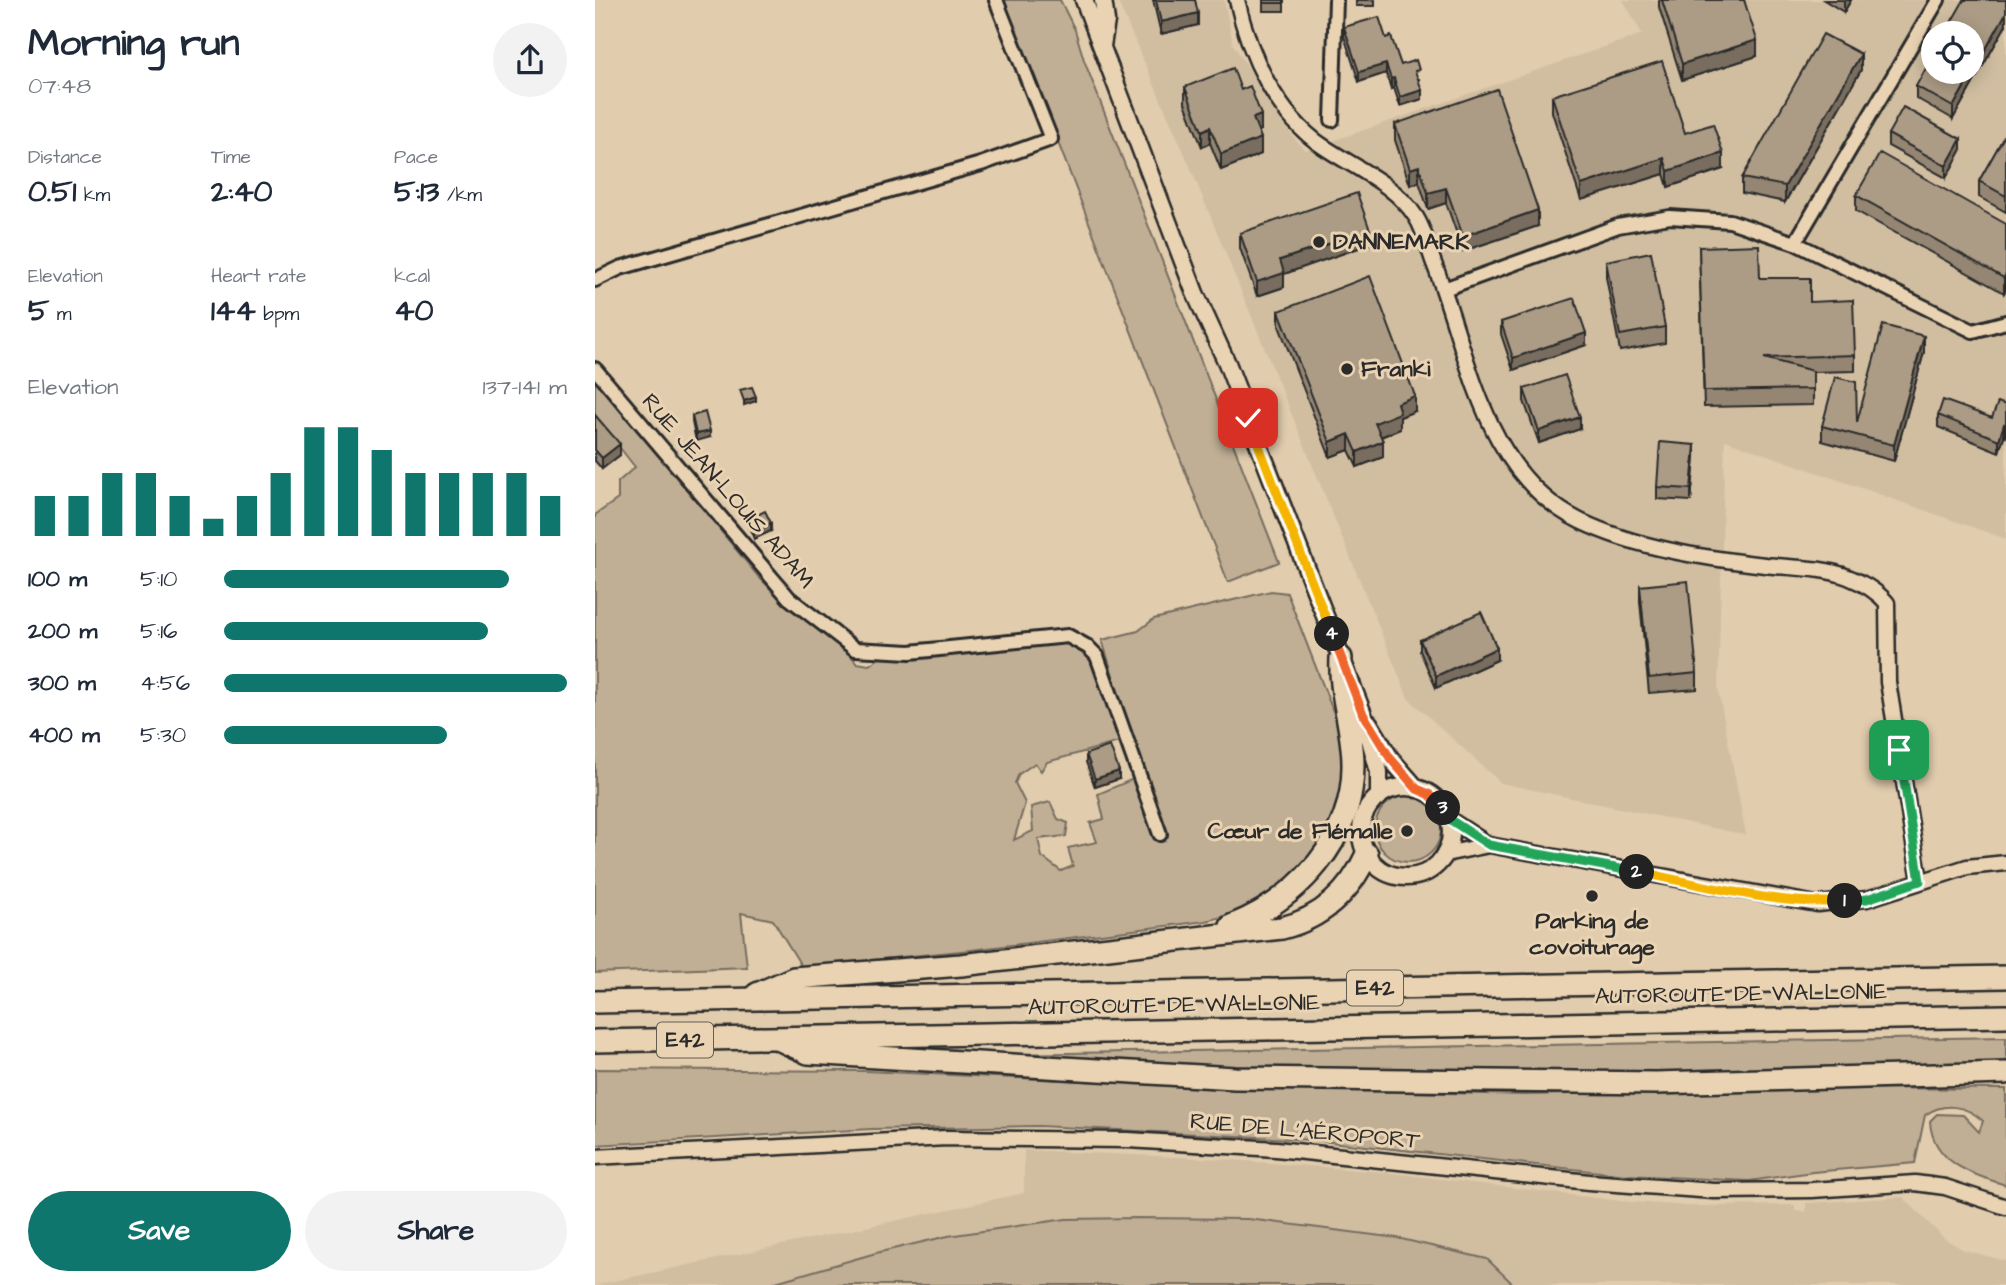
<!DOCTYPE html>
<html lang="en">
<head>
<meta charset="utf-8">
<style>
  body { margin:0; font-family:"Architects Daughter",sans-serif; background:#f2f2f3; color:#1f2937; height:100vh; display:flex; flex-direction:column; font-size:26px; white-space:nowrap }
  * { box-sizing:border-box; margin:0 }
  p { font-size:23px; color:#747a83 }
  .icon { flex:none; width:38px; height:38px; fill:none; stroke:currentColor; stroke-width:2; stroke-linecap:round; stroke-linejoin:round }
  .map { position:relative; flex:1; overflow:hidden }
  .panel { display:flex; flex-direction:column; background:#fff; width:595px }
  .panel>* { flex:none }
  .tools { position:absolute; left:1326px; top:21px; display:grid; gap:14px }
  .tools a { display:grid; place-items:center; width:63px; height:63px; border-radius:50%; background:#fff; box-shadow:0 4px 18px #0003; font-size:35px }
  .pin { position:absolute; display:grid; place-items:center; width:60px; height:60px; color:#fff; margin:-30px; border-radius:14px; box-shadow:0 4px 10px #0006 }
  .km { position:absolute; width:35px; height:35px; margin:-18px; border-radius:50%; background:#222; color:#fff; font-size:19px; line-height:35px; text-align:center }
  .round { display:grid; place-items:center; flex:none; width:74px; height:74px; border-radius:37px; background:#f2f2f3 }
  .overview { display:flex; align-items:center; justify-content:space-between; height:119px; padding:0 28px }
  h1 { font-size:38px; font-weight:700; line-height:52px }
  .figures { display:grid; grid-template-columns:repeat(3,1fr); gap:10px; height:119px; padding:7px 28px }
  .figures div { display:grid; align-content:center }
  .figures b { font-size:30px; font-weight:700 }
  .figures small { font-size:19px; font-weight:400 }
  .figures p { font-size:19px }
  .chart { height:196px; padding:14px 28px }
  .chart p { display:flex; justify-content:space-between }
  .chart svg { width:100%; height:126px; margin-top:7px; stroke:#0f766e; stroke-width:6 }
  .cta { display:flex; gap:14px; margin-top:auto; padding:14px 28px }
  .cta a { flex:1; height:80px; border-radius:42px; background:#0f766e; color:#fff; font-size:28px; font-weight:700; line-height:80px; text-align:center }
  .cta a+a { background:#f2f2f3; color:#1f2937 }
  ul { padding:0 28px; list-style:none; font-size:23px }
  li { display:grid; grid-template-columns:112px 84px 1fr; align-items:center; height:52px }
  li i { height:18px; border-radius:9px; background:#0f766e }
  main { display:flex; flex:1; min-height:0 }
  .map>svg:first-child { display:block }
</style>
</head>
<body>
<main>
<section class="panel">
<div class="overview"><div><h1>Morning run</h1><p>07:48</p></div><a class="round"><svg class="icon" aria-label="share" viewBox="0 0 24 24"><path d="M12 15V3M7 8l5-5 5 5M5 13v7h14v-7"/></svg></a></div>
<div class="figures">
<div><p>Distance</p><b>0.51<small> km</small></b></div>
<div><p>Time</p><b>2:40</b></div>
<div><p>Pace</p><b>5:13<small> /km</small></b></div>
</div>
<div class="figures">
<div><p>Elevation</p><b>5<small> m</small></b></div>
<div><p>Heart rate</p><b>144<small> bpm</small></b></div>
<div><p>kcal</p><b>40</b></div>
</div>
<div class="chart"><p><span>Elevation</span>137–141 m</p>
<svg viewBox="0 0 160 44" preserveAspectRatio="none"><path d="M5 44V30M15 44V30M25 44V22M35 44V22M45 44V30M55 44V38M65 44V30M75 44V22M85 44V6M95 44V6M105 44V14M115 44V22M125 44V22M135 44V22M145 44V22M155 44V30"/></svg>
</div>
<ul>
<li><b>100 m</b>5:10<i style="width:83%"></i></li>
<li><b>200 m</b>5:16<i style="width:77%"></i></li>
<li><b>300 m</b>4:56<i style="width:100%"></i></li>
<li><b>400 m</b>5:30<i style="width:65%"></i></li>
</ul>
<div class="cta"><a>Save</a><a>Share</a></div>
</section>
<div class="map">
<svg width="1411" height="1285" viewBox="0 0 1411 1285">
  <rect width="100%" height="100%" fill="#e1ccad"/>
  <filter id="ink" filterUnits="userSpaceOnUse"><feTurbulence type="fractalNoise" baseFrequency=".0143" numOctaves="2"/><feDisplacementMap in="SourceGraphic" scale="14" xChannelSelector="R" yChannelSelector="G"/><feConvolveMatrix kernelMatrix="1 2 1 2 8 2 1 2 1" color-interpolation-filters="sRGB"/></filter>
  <g filter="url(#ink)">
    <path fill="#d1bea1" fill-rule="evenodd" d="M522,0H629L638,44L700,139L711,150L1047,34L1028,0H1411V539L1130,440L1123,688L1151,835L906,783L813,698L594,164ZM1339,33H1377V72H1339Z
      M429,1150L627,1159L789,1172L1026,1201L1094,1206L1200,1205V1211L1211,1212V1203L1308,1197L1350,1239L1369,1250L1411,1261V1285H0L429,1193Z"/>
    <path fill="#c0af95" stroke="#766d60" stroke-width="2" d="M408,0H465L480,30L489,60L684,562L633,582Z
      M0,378L162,575L195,609L247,645L262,663L274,665L286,657L472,643L487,649L495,659L524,742L452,762L446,771L440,763L424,774L420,783L430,803L419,840L438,831L436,807L455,802L463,819L473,823L471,836L443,839L447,857L466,871L478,866L473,848L502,842L495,823L509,819L503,794L538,779L551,819L562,816L507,640L543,631L559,619L676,591L692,593L750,742L753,783L719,859L687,890L639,914L611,921L376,950L207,967L178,920L146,913L152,967L0,973V515L23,499V482L40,467L0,416Z
      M780 829a33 33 0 1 1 66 0a33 33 0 1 1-66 0Z
      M1411,1037V1068L1089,1075L699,1071L358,1055Z
      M0,1069L270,1071L616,1087L929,1095L1247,1088L1411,1089V1185C1377,1175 1337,1162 1335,1121L1342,1114L1368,1115L1384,1132L1388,1121C1371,1105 1349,1102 1330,1115L1320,1163L1218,1172L1154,1181L1032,1175L717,1140L444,1126L276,1129L0,1145Z
      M543,1218L653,1219L802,1238L892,1259L919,1285H170L281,1253L353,1236L471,1219Z"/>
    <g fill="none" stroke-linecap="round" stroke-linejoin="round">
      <g stroke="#2b2b2b" stroke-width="18">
        <path id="minor" d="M737,120L741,0
          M1200,243L1343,0
          M0,280L25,268L386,164L456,139L401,0
          M849,289L1023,226L1075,217L1135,221L1200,243L1378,331L1411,322
          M0,369L194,598L260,649L315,652L473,636L493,647L502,656L565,834"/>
      </g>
      <g stroke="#2b2b2b" stroke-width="19">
        <path id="tertiary" d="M642,0C654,54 681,115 729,147C760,168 800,184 821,217C830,231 834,251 840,266C875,357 888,473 985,521C1041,548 1108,558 1170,565C1196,568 1228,567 1253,577C1268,583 1282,591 1292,603L1293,682L1325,881
          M854,819L894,845L1222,904L1272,899L1372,867L1411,863
          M850,854L894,845
          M0,1157L351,1138L533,1140L681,1149L994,1182L1119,1191L1217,1190L1320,1183L1350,1187L1411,1207"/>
      </g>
      <g stroke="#2b2b2b" stroke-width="21">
        <path id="secondary" d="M489,0L600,293L632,363L768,714L784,772V797
          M507,46L511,21L508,0
          M774,723L795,758L822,789
          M766 832a45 45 0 1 1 90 0a45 45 0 1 1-90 0Z"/>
      </g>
      <g stroke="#2b2b2b" stroke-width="26">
        <path id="motorway" d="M636,926C703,899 759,840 758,764C758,728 744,694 746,658
          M162,994L199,978L366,965L687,928C727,918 755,892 772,854
          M0,1002L1411,977
          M185,1040L213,1053L640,1078L1061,1083L1411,1073
          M0,1041L1411,1016"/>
      </g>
      <use href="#minor" stroke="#e9d3b2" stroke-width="12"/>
      <use href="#tertiary" stroke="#e9d3b2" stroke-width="14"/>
      <use href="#secondary" stroke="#e9d3b2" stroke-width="16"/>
      <use href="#motorway" stroke="#e9d3b2" stroke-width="21"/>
    </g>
    <path fill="#948673" stroke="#2b2b2b" stroke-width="2" d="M558,0H600L603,25L566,34Z
      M668,0H689V11H668Z
      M761,0H780V6H761Z
      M1064,0H1149L1162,56L1087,80L1064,7Z
      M1229,0H1256L1249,12Z
      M1411,0V25L1358,119L1321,98V86Z
      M749,27L791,38L806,65L824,79L823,80L827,99L805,106L799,88L796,89L791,73L764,82L749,36Z
      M1266,70L1190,202L1147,193V178Z
      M590,87L646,90L666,130L664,131L666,154L626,170L615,143L607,147L590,103Z
      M957,96L1090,133L1128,169L1073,187L1069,174L986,200L957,112Z
      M800,124L943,226L868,251L851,203L833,209L824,182L815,185L800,140Z
      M1411,133V212L1384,197V181Z
      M1293,134L1366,151L1351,178L1293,146Z
      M1261,195L1411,224V290L1409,293L1261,211Z
      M645,233L775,244L689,274V287L662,296L645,248Z
      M1104,247L1215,302L1260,355V371L1218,372V405L1109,407Z
      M1011,261L1070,327V343L1025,351L1011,277Z
      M684,311L820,411L805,417V429L786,437L788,457L762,467L754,450L735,457L684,326Z
      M906,322L991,345L918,370L906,334Z
      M1329,352L1299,461L1227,441V426L1262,422Z
      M929,389L985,429L944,443L929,401Z
      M1411,405V437L1409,436L1404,452L1343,427V415L1397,418Z
      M0,415L25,455L7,469L0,461Z
      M97,416L115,437L101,441L97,422Z
      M1100,457L1096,501L1062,499V487Z
      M154,519L176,531L159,539L154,527Z
      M1045,586L1102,673V689L1054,693L1045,602Z
      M825,640L902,660L841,688L825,651Z
      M491,754L524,779L500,787L491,762Z"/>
    <path fill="#786d5e" stroke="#2b2b2b" stroke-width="2" d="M1249,0H1256L1249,12Z
      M603,13V25L566,34V22Z
      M1411,13V25L1358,119V107Z
      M1162,40V56L1087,80V64Z
      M1266,54V70L1190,202V186Z
      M791,64V73L764,82V72Z
      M799,78V88L796,89V79Z
      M827,90V99L805,106V97Z
      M666,115V130L658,133V118Z
      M615,127V143L607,147V131Z
      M666,138V154L626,170V154Z
      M1366,139V151L1351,178V166Z
      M1128,153V169L1073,187V171Z
      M1069,158V174L986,200V185Z
      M824,166V182L815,185V169Z
      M851,188V203L833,209V193Z
      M943,210V226L868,251V236Z
      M775,230V244L689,274V287L662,296V282L685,260Z
      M1411,274V290L1409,293V278Z
      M991,333V345L918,370V358Z
      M1329,336V352L1299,461V445Z
      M820,396V411L805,417V429L780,439V423L802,403Z
      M161,397V401L149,405V401Z
      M985,417V429L944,443V431Z
      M1409,424V436L1404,452V440Z
      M115,431V437L101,441V434Z
      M754,434V450L735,457V442Z
      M788,441V457L762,467V452Z
      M25,444V455L7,469V458Z
      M1100,445V457L1096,501V489Z
      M176,523V531L159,539V531Z
      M902,648V660L841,688V676Z
      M524,771V779L500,787V779Z"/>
    <path fill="#ac9c86" stroke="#2b2b2b" stroke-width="2" d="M561,0H600L603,13L566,22Z
      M668,0H689V3H668Z
      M1067,0H1149L1162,40L1087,64Z
      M1369,0H1411V13L1358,107L1321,86L1339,54V72H1377V33H1350Z
      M784,17L791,38L796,36L806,65L821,60L824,70L820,71L827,90L805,97L799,78L796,79L791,64L764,72L749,27Z
      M1228,34L1266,54L1190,186L1147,178Z
      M1067,61L1090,133L1118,124L1128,153L1073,171L1069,158L986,185L957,96Z
      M638,68L646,90L655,86L666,115L658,118L666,138L626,154L615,127L607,131L590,87Z
      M902,89L943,210L868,236L851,188L833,193L824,166L815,169L800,124Z
      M1308,107L1366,139L1351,166L1293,134Z
      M1411,133V196L1384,181Z
      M1285,153L1411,224V274L1409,278L1261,195Z
      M762,193L775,230L685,260L689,273L662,282L645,233Z
      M1164,245L1165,278H1215V302L1258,300L1260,355L1169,358L1218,371V389L1109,391L1104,247Z
      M1056,252L1070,327L1025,335L1011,261Z
      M775,276L820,396L802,403L805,413L780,423L788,441L762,452L754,434L735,442L684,311Z
      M979,298L991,333L918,358L906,322Z
      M1288,325L1329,336L1299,445L1227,426L1240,377L1261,382L1262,422Z
      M970,375L985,417L944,431L929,389Z
      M157,387L161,397L149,401L145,390Z
      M1348,400L1397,418L1403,402L1411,405V425L1409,424L1404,440L1343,415Z
      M110,412L115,431L101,434L97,416Z
      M0,415L25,444L7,458L0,450Z
      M1065,442L1100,445L1096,489L1062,487Z
      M170,511L176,523L159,531L154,519Z
      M1093,581L1102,673L1054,678L1045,586Z
      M886,612L902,648L841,676L825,640Z
      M515,746L524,771L500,779L491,754Z"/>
  </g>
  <g fill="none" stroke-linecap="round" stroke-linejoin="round" filter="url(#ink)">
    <g stroke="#fff" stroke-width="14">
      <path id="split-1" d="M1250,901L1272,899L1325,881L1304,750"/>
    </g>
    <g stroke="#fff" stroke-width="14">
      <path id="split-2" d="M1042,872C1108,884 1183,907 1250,901"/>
    </g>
    <g stroke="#fff" stroke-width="14">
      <path id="split-3" d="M848,808L854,819L894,845L1042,872"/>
    </g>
    <g stroke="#fff" stroke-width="14">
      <path id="split-4" d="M737,634L768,714L795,758L822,789L834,794L848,808"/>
    </g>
    <g stroke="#fff" stroke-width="14">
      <path id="split-5" d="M653,418L737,634"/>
    </g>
    <use href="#split-1" stroke="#22a559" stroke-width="9"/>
    <use href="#split-2" stroke="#f5b400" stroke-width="9"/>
    <use href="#split-3" stroke="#22a559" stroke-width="9"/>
    <use href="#split-4" stroke="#f0652b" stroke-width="9"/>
    <use href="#split-5" stroke="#f5b400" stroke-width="9"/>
  </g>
  <g fill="#2b2b2b" stroke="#e9d3b2" stroke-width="2.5">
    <circle cx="724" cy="242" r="7"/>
    <circle cx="752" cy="369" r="7"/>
    <circle cx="812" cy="831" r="7"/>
    <circle cx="997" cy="896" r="7"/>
  </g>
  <g text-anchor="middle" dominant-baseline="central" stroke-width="6" stroke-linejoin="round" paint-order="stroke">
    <g fill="#e9d3b2" stroke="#645d54" stroke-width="2">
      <rect x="752" y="970.5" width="56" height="35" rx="5"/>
      <rect x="62" y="1022.5" width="56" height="35" rx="5"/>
    </g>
    <g font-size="21" font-weight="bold" fill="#2b2b2b">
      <text x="780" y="988">E42</text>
      <text x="90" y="1040">E42</text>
    </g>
    <g font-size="23" font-weight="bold" fill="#2b2b2b" stroke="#e9d3b2" text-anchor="start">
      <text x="738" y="242">DANNEMARK</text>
      <text x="766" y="369">Franki</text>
      <text x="798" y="831" text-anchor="end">Cœur de Flémalle</text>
      <text x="997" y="921" text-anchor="middle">Parking de<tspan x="997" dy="26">covoiturage</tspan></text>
    </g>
    <g font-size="23" fill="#2b2b2b" stroke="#e9d3b2">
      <text transform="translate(133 491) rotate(49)">RUE JEAN-LOUIS ADAM</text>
      <text transform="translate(1146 994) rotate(-1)">AUTOROUTE DE WALLONIE</text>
      <text transform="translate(579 1005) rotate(-1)">AUTOROUTE DE WALLONIE</text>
      <text transform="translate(710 1131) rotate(5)">RUE DE L'AÉROPORT</text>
    </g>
  </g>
</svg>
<div class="tools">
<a><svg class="icon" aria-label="locate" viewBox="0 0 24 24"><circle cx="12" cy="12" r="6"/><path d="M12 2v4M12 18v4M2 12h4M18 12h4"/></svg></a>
</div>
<div class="pin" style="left:1304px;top:750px;background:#1e9e55"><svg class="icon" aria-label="arrive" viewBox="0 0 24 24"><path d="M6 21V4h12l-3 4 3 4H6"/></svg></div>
<div class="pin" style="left:653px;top:418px;background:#d93025"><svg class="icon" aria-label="check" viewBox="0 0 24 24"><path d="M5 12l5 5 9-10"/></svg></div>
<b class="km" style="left:1250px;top:901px">1</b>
<b class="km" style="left:1042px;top:872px">2</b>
<b class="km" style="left:848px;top:808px">3</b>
<b class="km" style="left:737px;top:634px">4</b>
</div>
</main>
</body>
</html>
